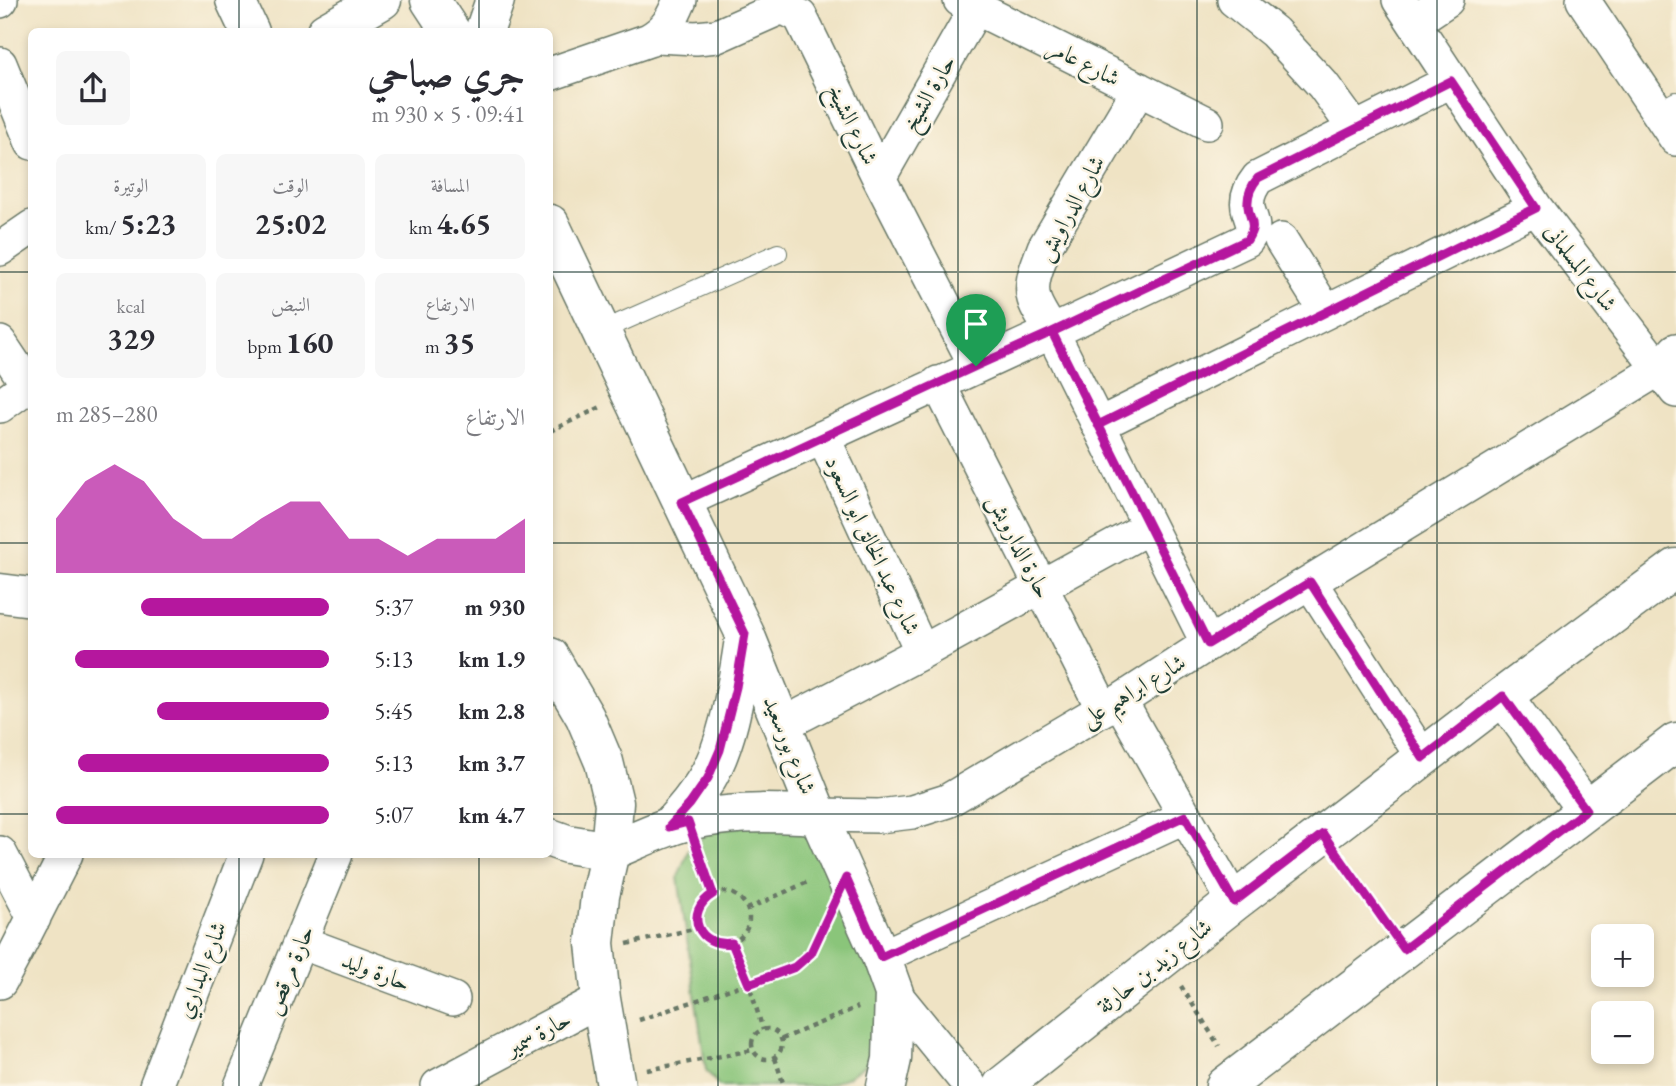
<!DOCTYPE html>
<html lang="ar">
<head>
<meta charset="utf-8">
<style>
  body { margin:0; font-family:"EB Garamond",Amiri,serif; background:#f7f7f7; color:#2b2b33; direction:rtl; height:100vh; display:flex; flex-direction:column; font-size:26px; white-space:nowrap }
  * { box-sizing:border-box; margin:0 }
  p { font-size:23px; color:#7c7c81 }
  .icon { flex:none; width:38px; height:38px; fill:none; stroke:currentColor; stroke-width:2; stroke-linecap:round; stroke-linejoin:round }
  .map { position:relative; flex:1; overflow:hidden; direction:ltr }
  .drawer { position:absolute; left:28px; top:28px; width:525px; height:830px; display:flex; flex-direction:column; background:#fff; border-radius:10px; box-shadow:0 4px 10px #0003; direction:rtl }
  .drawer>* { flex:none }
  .tools { position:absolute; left:1591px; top:924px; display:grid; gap:14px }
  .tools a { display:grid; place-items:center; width:63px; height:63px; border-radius:10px; background:#fff; box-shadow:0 4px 10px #0003; font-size:35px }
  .pin { position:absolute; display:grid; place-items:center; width:60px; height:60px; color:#fff; margin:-72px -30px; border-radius:50% 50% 50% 0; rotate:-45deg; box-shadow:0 0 7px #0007 }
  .pin .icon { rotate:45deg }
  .round { display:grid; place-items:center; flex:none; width:74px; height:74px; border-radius:10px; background:#f7f7f7 }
  .headline { display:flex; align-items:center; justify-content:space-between; height:119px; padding:0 28px }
  h1 { font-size:38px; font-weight:700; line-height:52px }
  .metrics { display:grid; grid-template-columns:repeat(3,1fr); gap:10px; height:119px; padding:7px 28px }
  .metrics div { display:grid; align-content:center; border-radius:10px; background:#f7f7f7; text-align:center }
  .metrics b { font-size:30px; font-weight:700 }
  .metrics small { font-size:19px; font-weight:400 }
  .metrics p { font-size:19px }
  .chart { height:196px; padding:14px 28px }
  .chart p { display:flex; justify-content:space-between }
  .chart svg { width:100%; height:126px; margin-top:7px; fill:#b5179e; opacity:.7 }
  ul { padding:0 28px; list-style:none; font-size:23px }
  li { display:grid; grid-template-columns:112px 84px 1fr; align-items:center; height:52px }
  li i { height:18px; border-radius:9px; background:#b5179e }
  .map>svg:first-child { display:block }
</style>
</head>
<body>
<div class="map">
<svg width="1676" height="1086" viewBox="0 0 1676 1086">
  <rect width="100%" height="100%" fill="#fcf5e5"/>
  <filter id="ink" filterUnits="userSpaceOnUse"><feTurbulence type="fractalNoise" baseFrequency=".0143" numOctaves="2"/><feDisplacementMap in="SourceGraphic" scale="14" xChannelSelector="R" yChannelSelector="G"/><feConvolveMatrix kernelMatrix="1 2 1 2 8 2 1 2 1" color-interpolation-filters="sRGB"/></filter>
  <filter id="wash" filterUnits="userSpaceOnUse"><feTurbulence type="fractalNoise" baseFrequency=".00686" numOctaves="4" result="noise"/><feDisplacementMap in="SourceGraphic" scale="28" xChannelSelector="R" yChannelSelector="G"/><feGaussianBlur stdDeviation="1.57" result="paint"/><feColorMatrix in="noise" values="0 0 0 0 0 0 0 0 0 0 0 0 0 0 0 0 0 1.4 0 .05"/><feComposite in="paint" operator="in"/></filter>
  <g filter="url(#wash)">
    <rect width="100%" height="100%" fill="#efe3c4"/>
    <path fill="#8ac57a" stroke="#548157" stroke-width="2" d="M796,816L884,979L874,1059L848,1077L824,1086H719L706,1070L678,877L688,851L708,832Z"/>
  </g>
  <g filter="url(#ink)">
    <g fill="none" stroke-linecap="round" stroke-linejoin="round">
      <g stroke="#687766" stroke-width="20">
        <path id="service" d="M1657,111L1676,101
          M601,331L778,253"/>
      </g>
      <g stroke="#687766" stroke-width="36">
        <path id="minor" d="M960,0L1207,123
          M1234,0L1274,32L1323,85L1355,129
          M1399,0L1536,208L1676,391
          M1583,0L1676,139
          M0,1L1,0
          M1414,22L1447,0
          M657,36L696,38L717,36L780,8L788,10L800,16L879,178L976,366
          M0,64L32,143
          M550,74L649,40C667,30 672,19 680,0
          M1139,89L1044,248C1038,265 1028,284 1035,302C1039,312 1046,322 1052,332L1208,644
          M879,178L976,8
          M1281,240L1326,312
          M0,249L32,227
          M0,343L28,385
          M938,383L1103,709
          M0,406L32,383
          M1098,425L1536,208
          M823,437L922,652
          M682,502L1052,332L1247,240C1256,227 1253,225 1249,212C1245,200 1250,188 1258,178L1451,81
          M1310,582L1423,758
          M1120,701L1234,902
          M782,725L922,652L1149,527
          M818,815L879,816L912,812L947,801L1103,709L1120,701L1208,644L1659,369L1676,350
          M0,853L34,918
          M300,942L453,999
          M881,957L1186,816
          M0,982L16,952L66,854
          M894,993L970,1086
          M156,1086L246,854
          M241,1086L336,854
          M438,1086L601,999"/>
      </g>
      <g stroke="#687766" stroke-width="41">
        <path id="tertiary" d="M484,32L495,0
          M0,593L32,597
          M1503,696L1586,810
          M550,838L567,844L610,851
          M1002,1086L1234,902L1503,696L1676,568
          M1225,1086L1676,742"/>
      </g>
      <g stroke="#687766" stroke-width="41">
        <path id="secondary" d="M235,0L250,32
          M430,0L451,32
          M326,32L382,0
          M550,224L745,634L818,815L881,957L894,993L892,1059L886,1086
          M550,657L585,717L604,762L614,803L610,851L600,896L595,943L601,999L616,1086
          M669,827C683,812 695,798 706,780C731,739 737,681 745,634
          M610,851C640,839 670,823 703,818C741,811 779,813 818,815"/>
      </g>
      <path stroke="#687766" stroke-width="4.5" stroke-dasharray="5 5" stroke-linecap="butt" d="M550,431L601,407
        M699,852L713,894
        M1342,861L1385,922
        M697 918a26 26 0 1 1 52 0a26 26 0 1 1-52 0Z
        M747,909L810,881
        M732,943L749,984L763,1030
        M627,944L698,928
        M1181,986L1219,1046
        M639,1020L795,967L811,953L827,920
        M752 1044a15 15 0 1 1 30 0a15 15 0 1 1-30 0Z
        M782,1039L858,1007
        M775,1058L784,1086
        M647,1070L753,1050"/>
      <use href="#service" stroke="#fff" stroke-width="18"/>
      <use href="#minor" stroke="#fff" stroke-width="33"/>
      <use href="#tertiary" stroke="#fff" stroke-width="38"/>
      <use href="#secondary" stroke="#fff" stroke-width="38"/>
    </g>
  </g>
  <g fill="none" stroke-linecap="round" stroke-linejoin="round" filter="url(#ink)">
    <g stroke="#fff" stroke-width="14">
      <path id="route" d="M976,366L682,502L745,634L736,687L720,750L708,778L690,804L669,827L688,822L713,894C683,912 698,948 732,943L749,984L795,967L811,953L846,878L881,957L1185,816L1234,902L1323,834L1404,949L1586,810L1503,696L1423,758L1310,582L1208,644C1156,540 1104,436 1052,332L1247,240C1258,223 1249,221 1248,206C1247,195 1251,186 1258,178L1451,81L1536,208L1098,425L1052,332L976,366"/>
    </g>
    <use href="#route" stroke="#b5179e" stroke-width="9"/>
  </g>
  <path fill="none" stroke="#1f3d34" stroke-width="2" stroke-opacity="0.55" d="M239,0V32M479,0V32M718,0V1086M958,0V1086M1197,0V1086M1437,0V1086M0,272H32M550,272H1676M0,543H32M550,543H1676M0,814H32M550,814H1676M239,854V1086M479,854V1086"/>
  <g text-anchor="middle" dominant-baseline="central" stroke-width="5" stroke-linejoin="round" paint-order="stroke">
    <g font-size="23" fill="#1f3d34" stroke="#fcf5e5">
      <text transform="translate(1084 62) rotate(27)">شارع عامر</text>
      <text transform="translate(928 93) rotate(-60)">حارة الشيخ</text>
      <text transform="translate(853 124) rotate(64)">شارع الشيخ</text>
      <text transform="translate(1070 208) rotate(-61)">شارع الدراويش</text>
      <text transform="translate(1581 267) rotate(53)">شارع المسلمانى</text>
      <text transform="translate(873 545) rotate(65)">شارع عبد الخالق ابو السعود</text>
      <text transform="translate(1020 546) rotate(63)">حارة الدارويش</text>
      <text transform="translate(1133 690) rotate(-31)">شارع ابراهيم على</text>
      <text transform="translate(790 745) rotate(68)">شارع بورسعيد</text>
      <text transform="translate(1154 966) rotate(-38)">شارع زيد بن حارثة</text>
      <text transform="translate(201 970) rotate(-69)">شارع البداري</text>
      <text transform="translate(289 970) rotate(-68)">حارة مرقص</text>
      <text transform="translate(376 971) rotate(21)">حارة وليد</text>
      <text transform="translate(538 1033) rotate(-28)">حارة سمير</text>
    </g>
  </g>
</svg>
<div class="tools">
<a>+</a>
<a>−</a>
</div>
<div class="pin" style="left:976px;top:366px;background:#1e9e55"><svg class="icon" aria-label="arrive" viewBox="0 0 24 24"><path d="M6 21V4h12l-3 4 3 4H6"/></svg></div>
<section class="drawer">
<div class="headline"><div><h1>جري صباحي</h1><p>09:41 · 5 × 930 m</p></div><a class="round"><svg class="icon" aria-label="share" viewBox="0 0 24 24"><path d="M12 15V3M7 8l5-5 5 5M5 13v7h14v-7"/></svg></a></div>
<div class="metrics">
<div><p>المسافة</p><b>4.65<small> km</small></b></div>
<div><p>الوقت</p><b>25:02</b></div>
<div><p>الوتيرة</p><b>5:23<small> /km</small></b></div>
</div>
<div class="metrics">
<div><p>الارتفاع</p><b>35<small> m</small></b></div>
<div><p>النبض</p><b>160<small> bpm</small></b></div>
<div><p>kcal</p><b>329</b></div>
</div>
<div class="chart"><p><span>الارتفاع</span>280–285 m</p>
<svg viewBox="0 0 160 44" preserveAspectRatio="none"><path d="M0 44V25L10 12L20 6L30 12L40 25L50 32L60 32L70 25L80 19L90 19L100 32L110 32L120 38L130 32L140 32L150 32L160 25V44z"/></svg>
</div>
<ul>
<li><b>930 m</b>5:37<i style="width:69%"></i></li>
<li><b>1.9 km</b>5:13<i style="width:93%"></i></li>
<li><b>2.8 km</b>5:45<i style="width:63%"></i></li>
<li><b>3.7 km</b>5:13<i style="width:92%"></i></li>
<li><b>4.7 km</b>5:07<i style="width:100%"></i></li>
</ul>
</section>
</div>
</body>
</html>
